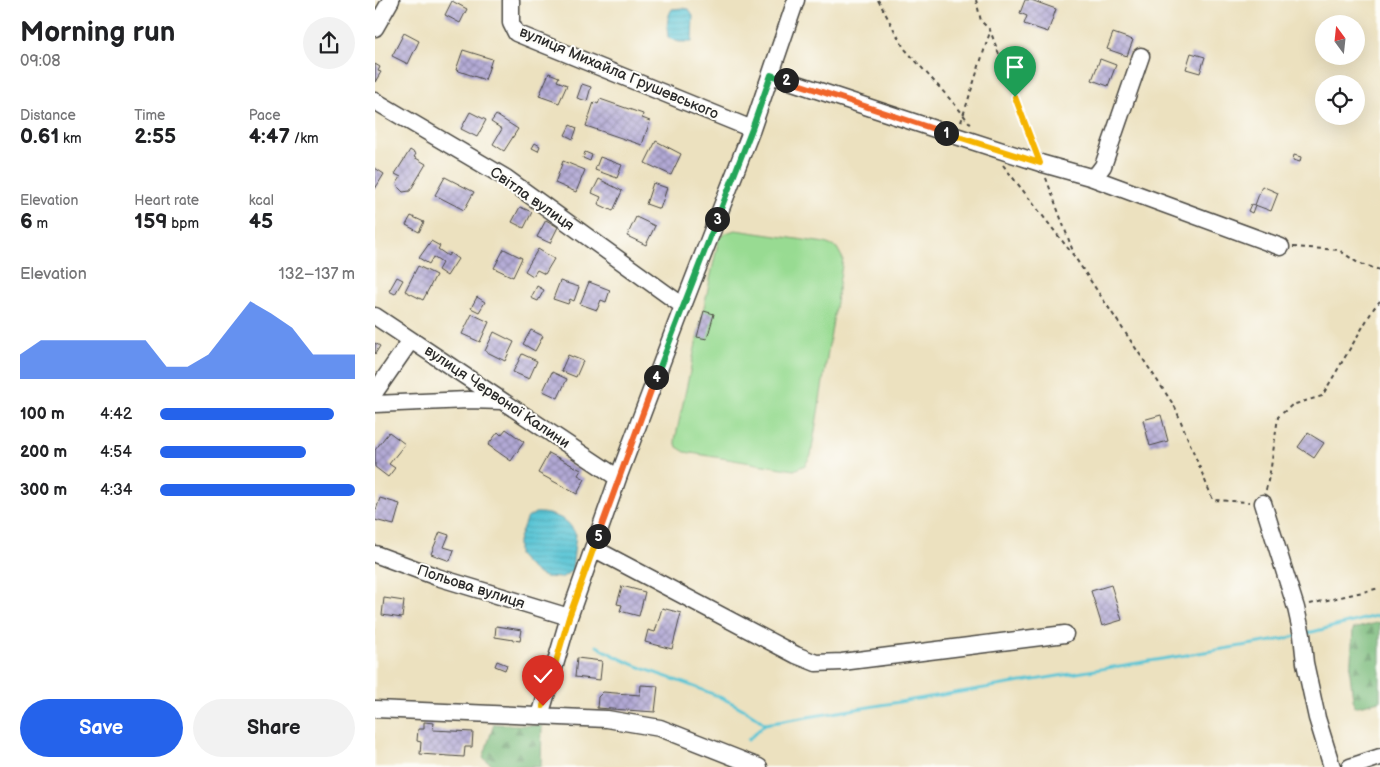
<!DOCTYPE html>
<html lang="en">
<head>
<meta charset="utf-8">
<style>
  body { margin:0; font-family:"Balsamiq Sans",sans-serif; background:#f2f2f2; color:#202124; height:100vh; display:flex; flex-direction:column; font-size:19px; white-space:nowrap }
  * { box-sizing:border-box; margin:0 }
  p { font-size:16px; color:#757577 }
  .icon { flex:none; width:28px; height:28px; fill:none; stroke:currentColor; stroke-width:2; stroke-linecap:round; stroke-linejoin:round }
  .map { position:relative; flex:1; overflow:hidden }
  .details { display:flex; flex-direction:column; background:#fff; width:375px }
  .details>* { flex:none }
  .needle { width:32px; rotate:345deg }
  .tools { position:absolute; left:940px; top:15px; display:grid; gap:10px }
  .tools a { display:grid; place-items:center; width:50px; height:50px; border-radius:50%; background:#fff; box-shadow:0 5px 20px #0002; font-size:25px }
  .pin { position:absolute; display:grid; place-items:center; width:42px; height:42px; color:#fff; margin:-51px -21px; border-radius:50% 50% 50% 0; rotate:-45deg; box-shadow:0 0 5px #0007 }
  .pin .icon { rotate:45deg }
  .km { position:absolute; width:25px; height:25px; margin:-12px; border-radius:50%; background:#222; color:#fff; font-size:14px; line-height:25px; text-align:center }
  .round { display:grid; place-items:center; flex:none; width:52px; height:52px; border-radius:26px; background:#f2f2f2 }
  .head { display:flex; align-items:center; justify-content:space-between; height:85px; padding:0 20px }
  h1 { font-size:28px; font-weight:600; line-height:38px }
  .stats { display:grid; grid-template-columns:repeat(3,1fr); gap:8px; height:85px; padding:5px 20px }
  .stats div { display:grid; align-content:center }
  .stats b { font-size:21px; font-weight:600 }
  .stats small { font-size:14px; font-weight:400 }
  .stats p { font-size:14px }
  .chart { height:140px; padding:10px 20px }
  .chart p { display:flex; justify-content:space-between }
  .chart svg { width:100%; height:90px; margin-top:5px; fill:#2563eb; opacity:.7 }
  .primary-button { display:flex; gap:10px; margin-top:auto; padding:10px 20px }
  .primary-button a { flex:1; height:58px; border-radius:30px; background:#2563eb; color:#fff; font-size:20px; font-weight:600; line-height:58px; text-align:center }
  .primary-button a+a { background:#f2f2f2; color:#202124 }
  ul { padding:0 20px; list-style:none; font-size:16px }
  li { display:grid; grid-template-columns:80px 60px 1fr; align-items:center; height:38px }
  li i { height:12px; border-radius:6px; background:#2563eb }
  main { display:flex; flex:1; min-height:0 }
  .map>svg:first-child { display:block }
</style>
</head>
<body>
<main>
<section class="details">
<div class="head"><div><h1>Morning run</h1><p>09:08</p></div><a class="round"><svg class="icon" aria-label="share" viewBox="0 0 24 24"><path d="M12 15V3M7 8l5-5 5 5M5 13v7h14v-7"/></svg></a></div>
<div class="stats">
<div><p>Distance</p><b>0.61<small> km</small></b></div>
<div><p>Time</p><b>2:55</b></div>
<div><p>Pace</p><b>4:47<small> /km</small></b></div>
</div>
<div class="stats">
<div><p>Elevation</p><b>6<small> m</small></b></div>
<div><p>Heart rate</p><b>159<small> bpm</small></b></div>
<div><p>kcal</p><b>45</b></div>
</div>
<div class="chart"><p><span>Elevation</span>132–137 m</p>
<svg viewBox="0 0 160 44" preserveAspectRatio="none"><path d="M0 44V32L10 25L20 25L30 25L40 25L50 25L60 25L70 38L80 38L90 32L100 19L110 6L120 12L130 19L140 32L150 32L160 32V44z"/></svg>
</div>
<ul>
<li><b>100 m</b>4:42<i style="width:89%"></i></li>
<li><b>200 m</b>4:54<i style="width:75%"></i></li>
<li><b>300 m</b>4:34<i style="width:100%"></i></li>
</ul>
<div class="primary-button"><a>Save</a><a>Share</a></div>
</section>
<div class="map">
<svg width="1005" height="767" viewBox="0 0 1005 767">
  <defs>
    <pattern id="forest-firs" width="22" height="20" patternUnits="userSpaceOnUse" patternTransform="scale(1.25)"><rect width="22" height="20" fill="#7abb7c"/><path d="M5 1l3.5 6h-7zM16 11l3.5 6h-7z" fill="#649866"/></pattern>
    <pattern id="water-rules" width="6" height="5" patternUnits="userSpaceOnUse" patternTransform="scale(1.25)"><rect width="6" height="5" fill="#5ac5d5"/><path d="M0 2.5h6" fill="none" stroke="#4ea9b7"/></pattern>
    <pattern id="building-cross-hatch" width="8" height="8" patternUnits="userSpaceOnUse" patternTransform="scale(1.25)"><rect width="8" height="8" fill="#b2a9d5"/><path d="M0 0l8 8M0 8l8-8" fill="none" stroke="#918aad"/></pattern>
  </defs>
  <rect width="100%" height="100%" fill="#fdfcf7"/>
  <filter id="ink" filterUnits="userSpaceOnUse"><feTurbulence type="fractalNoise" baseFrequency=".02" numOctaves="2"/><feDisplacementMap in="SourceGraphic" scale="10" xChannelSelector="R" yChannelSelector="G"/><feConvolveMatrix kernelMatrix="1 2 1 2 8 2 1 2 1" color-interpolation-filters="sRGB"/></filter>
  <filter id="wash" filterUnits="userSpaceOnUse"><feTurbulence type="fractalNoise" baseFrequency=".0096" numOctaves="4" result="noise"/><feDisplacementMap in="SourceGraphic" scale="20" xChannelSelector="R" yChannelSelector="G"/><feGaussianBlur stdDeviation="1.12" result="paint"/><feColorMatrix in="noise" values="0 0 0 0 0 0 0 0 0 0 0 0 0 0 0 0 0 1.4 0 .05"/><feComposite in="paint" operator="in"/></filter>
  <g filter="url(#wash)">
    <rect width="100%" height="100%" fill="#ece1bf"/>
    <path fill="#98db92" stroke="#62835e" d="M360,230L450,243L462,248L468,259L436,455L430,465L419,470L310,452L302,447L300,440L344,238L351,233Z"/>
    <path fill="url(#forest-firs)" stroke="#527354" d="M1005,622V701L979,707L975,674L978,629Z
      M119,724L167,726L166,767H120L108,758Z"/>
    <path fill="url(#water-rules)" stroke="#427880" d="M307,8L314,9L318,15L317,42H304L293,38C292,29 291,18 297,9Z
      M160,513C170,512 185,516 193,523C196,526 198,530 201,534L197,571L186,578L170,577L162,573L151,564L143,555V541L151,519Z"/>
    <g fill="none" stroke-linecap="round" stroke-linejoin="round">
      <path stroke="#5ac5d5" stroke-width="3" d="M933,633L1005,615
        M222,646C275,679 340,684 390,724
        M373,740L390,724L909,639L922,636"/>
    </g>
    <g id="blocks">
      <path fill="url(#building-cross-hatch)" d="M650,0H656L681,9L673,32L649,24L652,16L645,13Z
        M77,1L92,9L85,23L70,15Z
        M29,33L44,41L33,64L17,56Z
        M738,33L758,40L752,56L732,49Z
        M88,50L117,59L110,80L81,70Z
        M816,53L830,57L825,73L811,69Z
        M725,59L741,65L733,86L717,80Z
        M0,64L5,67L3,71L6,72L0,82Z
        M174,73L184,77L182,81L192,85L184,103L164,96Z
        M207,84L216,87L212,101L202,98Z
        M225,99L268,114L267,118L275,121L267,145L211,126L219,102L223,104Z
        M95,112L111,120L102,137L86,129Z
        M121,115L143,129L129,151L118,144L127,129L116,122Z
        M195,125L202,128L198,139L190,135Z
        M281,141L306,154L296,175L270,163Z
        M160,143L165,146L163,151L157,148Z
        M35,150L41,154L39,157L51,164L35,191L28,192L24,188L22,183L26,177L20,174Z
        M210,152L217,155L215,161L208,158Z
        M919,155L926,157L925,162L918,160Z
        M225,157L247,165L242,178L220,170Z
        M188,161L210,170L201,192L180,183Z
        M0,168L9,174L0,189Z
        M70,177L99,192L89,210L60,195Z
        M224,179L247,191L238,211L223,204L226,197L217,193Z
        M278,183L292,188L285,209L271,204Z
        M887,186L903,193L896,211L880,205Z
        M876,204L880,205L877,213L873,211Z
        M145,207L157,212L149,228L137,222Z
        M36,216L49,222L44,232L31,225Z
        M261,217L280,226L271,245L252,236Z
        M171,220L183,227L175,243L162,237Z
        M56,241L65,246L63,249L73,256L75,253L83,259L72,276L63,270L67,263L58,257L54,264L44,258Z
        M129,249L147,258L138,277L119,268Z
        M163,249L179,259L170,274L162,270L158,276L150,271Z
        M43,266L61,275L48,300L30,291Z
        M22,277L28,280L20,294L14,291Z
        M185,281L204,287L199,301L195,299L193,304L178,299Z
        M214,282L235,290L231,302L226,300L222,310L205,304Z
        M162,286L169,290L163,301L156,298Z
        M102,297L110,302L104,312L96,308Z
        M329,311L339,314L332,339L322,337Z
        M97,314L114,322L105,342L87,334Z
        M156,330L168,336L160,351L148,344Z
        M119,332L139,342L130,361L110,351Z
        M0,343L5,346L0,354Z
        M147,354L162,361L154,379L138,372Z
        M193,355L208,361L201,377L186,371Z
        M177,372L192,379L183,398L168,391Z
        M786,415L793,441L775,446L768,420Z
        M131,429L149,442L136,461L113,445L123,432L126,435Z
        M14,432L30,444L14,464L20,468L13,477L0,467V450Z
        M933,433L949,443L939,458L923,447Z
        M174,453L206,470L203,475L210,479L202,494L163,473Z
        M5,498L25,504L19,525L0,520V513Z
        M65,532L74,535L69,547L79,550L75,561L56,554Z
        M736,585L747,620L727,626L716,591Z
        M247,586L270,592L264,616L245,611L247,605L242,604Z
        M9,598L29,601L27,618L7,615Z
        M287,608L306,613L297,649L270,642L273,630L280,632Z
        M121,626L147,630L145,641L120,637Z
        M202,658L227,661L225,680L200,677Z
        M122,661L132,665L130,670L120,666Z
        M266,685L283,686L280,712L222,708L223,697L228,692L265,695Z
        M49,722L59,723L58,730L98,732L97,747H90L89,757L45,754L46,742L42,741L43,729H49Z"/>
    </g>
  </g>
  <g filter="url(#ink)">
    <use href="#blocks" fill-opacity="0" stroke="#484641" stroke-width="1"/>
    <g fill="none" stroke-linecap="round" stroke-linejoin="round">
      <g stroke="#484641" stroke-width="19">
        <path id="minor" d="M136,0V23L141,33L377,129
          M0,28L16,0
          M396,75L581,136L665,163L715,177L906,247
          M0,101L131,178L308,306
          M715,177L722,174L728,166L766,56
          M0,316L243,478
          M0,392L36,340
          M0,404L93,400L127,401
          M888,503L921,608L927,635L930,663L942,718L957,767
          M218,548L421,655L441,663L467,662L690,634
          M0,554L62,577L194,617
          M0,709L232,719L285,728L384,767
          M165,716L194,617L243,478L308,306L377,129L421,0
          M975,767L1005,757"/>
      </g>
      <path stroke="#484641" stroke-width="2" stroke-dasharray="4 4" stroke-linecap="butt" d="M503,0L529,48L583,108L597,126
        M601,0L606,21L615,30L658,146
        M586,122L615,32
        M628,165L699,256L800,407L838,500L874,502
        M671,178L699,254
        M918,247L964,250L983,263L1005,270
        M891,490L896,467L903,417L917,405L947,396L999,308L1005,301
        M935,604L1005,588"/>
      <use href="#minor" stroke="#fff" stroke-width="16"/>
    </g>
  </g>
  <g fill="none" stroke-linecap="round" stroke-linejoin="round" filter="url(#ink)">
    <g stroke="#fff" stroke-width="10">
      <path id="split-1" d="M571,133L665,163L640,97"/>
    </g>
    <g stroke="#fff" stroke-width="10">
      <path id="split-2" d="M411,80L571,133"/>
    </g>
    <g stroke="#fff" stroke-width="10">
      <path id="split-3" d="M342,219L377,129L396,75L411,80"/>
    </g>
    <g stroke="#fff" stroke-width="10">
      <path id="split-4" d="M281,377L342,219"/>
    </g>
    <g stroke="#fff" stroke-width="10">
      <path id="split-5" d="M223,536L281,377"/>
    </g>
    <g stroke="#fff" stroke-width="10">
      <path id="split-6" d="M168,706L194,617L223,536"/>
    </g>
    <use href="#split-1" stroke="#f5b400" stroke-width="6"/>
    <use href="#split-2" stroke="#f0652b" stroke-width="6"/>
    <use href="#split-3" stroke="#22a559" stroke-width="6"/>
    <use href="#split-4" stroke="#22a559" stroke-width="6"/>
    <use href="#split-5" stroke="#f0652b" stroke-width="6"/>
    <use href="#split-6" stroke="#f5b400" stroke-width="6"/>
  </g>
  <g text-anchor="middle" dominant-baseline="central" stroke-width="4" stroke-linejoin="round" paint-order="stroke">
    <g font-size="15" fill="#2b2b2b" stroke="#fdfcf7">
      <text transform="translate(244 73) rotate(23)">вулиця Михайла Грушевського</text>
      <text transform="translate(157 199) rotate(35)">Світла вулиця</text>
      <text transform="translate(122 397) rotate(34)">вулиця Червоної Калини</text>
      <text transform="translate(96 587) rotate(18)">Польова вулиця</text>
    </g>
  </g>
</svg>
<div class="tools">
<a><svg class="needle" viewBox="-14 -14 28 28"><path d="M0-13l5 13h-10z" fill="#e53935"/><path d="M0 13l5-13h-10z" fill="#757577"/></svg></a>
<a><svg class="icon" aria-label="locate" viewBox="0 0 24 24"><circle cx="12" cy="12" r="6"/><path d="M12 2v4M12 18v4M2 12h4M18 12h4"/></svg></a>
</div>
<div class="pin" style="left:640px;top:97px;background:#1e9e55"><svg class="icon" aria-label="arrive" viewBox="0 0 24 24"><path d="M6 21V4h12l-3 4 3 4H6"/></svg></div>
<div class="pin" style="left:168px;top:706px;background:#d93025"><svg class="icon" aria-label="check" viewBox="0 0 24 24"><path d="M5 12l5 5 9-10"/></svg></div>
<b class="km" style="left:571px;top:133px">1</b>
<b class="km" style="left:411px;top:80px">2</b>
<b class="km" style="left:342px;top:219px">3</b>
<b class="km" style="left:281px;top:377px">4</b>
<b class="km" style="left:223px;top:536px">5</b>
</div>
</main>
</body>
</html>
